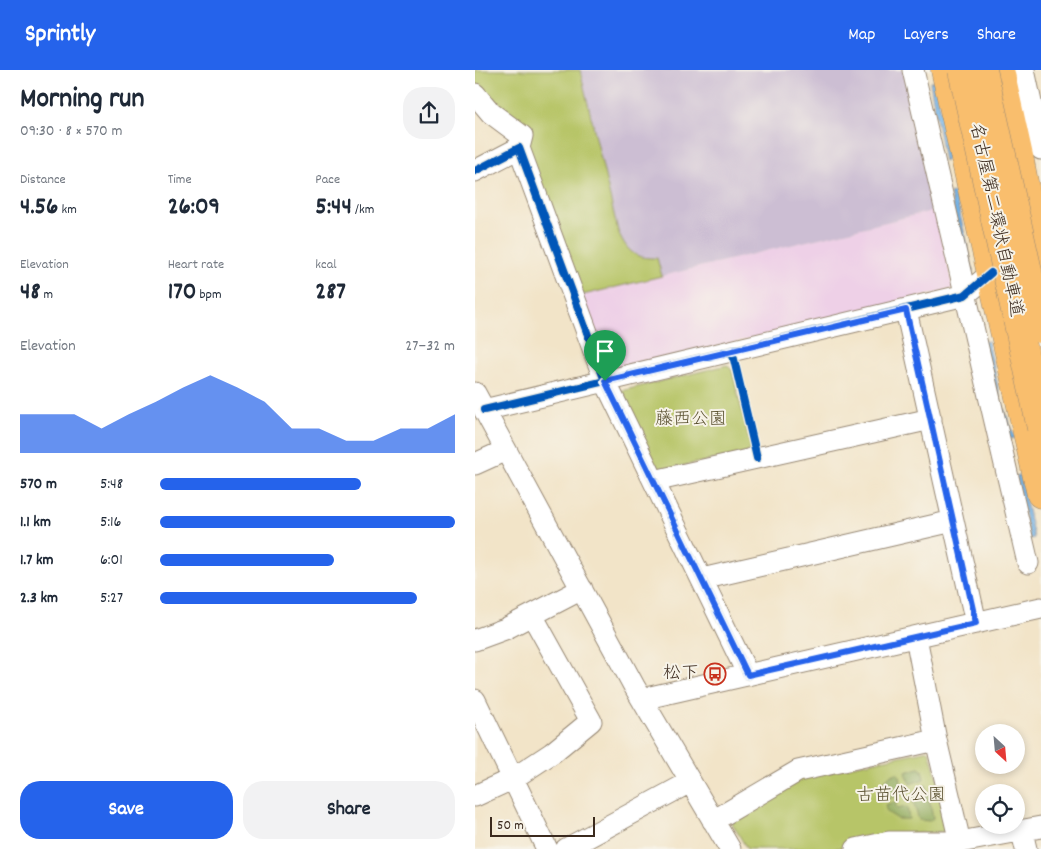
<!DOCTYPE html>
<html lang="en">
<head>
<meta charset="utf-8">
<style>
  body { margin:0; font-family:Dekko,"Klee One",sans-serif; background:#f2f2f3; color:#1f2937; height:100vh; display:flex; flex-direction:column; font-size:19px; white-space:nowrap }
  * { box-sizing:border-box; margin:0 }
  p { font-size:16px; color:#747a83 }
  .icon { flex:none; width:28px; height:28px; fill:none; stroke:currentColor; stroke-width:2; stroke-linecap:round; stroke-linejoin:round }
  .map { position:relative; flex:1; overflow:hidden }
  .panel { display:flex; flex-direction:column; background:#fff; width:475px }
  .panel>* { flex:none }
  .needle { width:32px; rotate:154deg }
  .buttons { position:absolute; left:500px; top:654px; display:grid; gap:10px }
  .buttons a { display:grid; place-items:center; width:50px; height:50px; border-radius:50%; background:#fff; box-shadow:0 2px 8px #0003; font-size:25px }
  .scale { position:absolute; left:15px; bottom:12px; width:105px; box-sizing:border-box; padding-left:5px; border:2px solid #3b2a1e; border-top:0; font-size:14px; line-height:18px; white-space:nowrap; color:#3b2a1e; -webkit-text-stroke:4px #f7f3e8; paint-order:stroke }
  .pin { position:absolute; display:grid; place-items:center; width:42px; height:42px; color:#fff; margin:-51px -21px; border-radius:50% 50% 50% 0; rotate:-45deg; box-shadow:0 0 5px #0007 }
  .pin .icon { rotate:45deg }
  .round { display:grid; place-items:center; flex:none; width:52px; height:52px; border-radius:20px; background:#f2f2f3 }
  .summary { display:flex; align-items:center; justify-content:space-between; height:85px; padding:0 20px }
  h1 { font-size:28px; font-weight:800; line-height:38px }
  .stats { display:grid; grid-template-columns:repeat(3,1fr); gap:8px; height:85px; padding:5px 20px }
  .stats div { display:grid; align-content:center }
  .stats b { font-size:25px; font-weight:800 }
  .stats small { font-size:14px; font-weight:400 }
  .stats p { font-size:14px }
  .chart { height:140px; padding:10px 20px }
  .chart p { display:flex; justify-content:space-between }
  .chart svg { width:100%; height:90px; margin-top:5px; fill:#2563eb; opacity:.7 }
  .cta { display:flex; gap:10px; margin-top:auto; padding:10px 20px }
  .cta a { flex:1; height:58px; border-radius:20px; background:#2563eb; color:#fff; font-size:20px; font-weight:800; line-height:58px; text-align:center }
  .cta a+a { background:#f2f2f3; color:#1f2937 }
  ul { padding:0 20px; list-style:none; font-size:16px }
  li { display:grid; grid-template-columns:80px 60px 1fr; align-items:center; height:38px }
  li i { height:12px; border-radius:6px; background:#2563eb }
  header { display:flex; align-items:center; gap:30px; box-sizing:border-box; height:70px; padding:0 25px; background:#2563eb; color:#fff }
  header strong { font-size:24px }
  nav { display:flex; gap:28px; margin-inline-start:auto; font-size:18px }
  main { display:flex; flex:1; min-height:0 }
  .map>svg:first-child { display:block }
</style>
</head>
<body>
<header>
<strong>Sprintly</strong>
<nav><a>Map</a><a>Layers</a><a>Share</a></nav>
</header>
<main>
<section class="panel">
<div class="summary"><div><h1>Morning run</h1><p>09:30 · 8 × 570 m</p></div><a class="round"><svg class="icon" aria-label="share" viewBox="0 0 24 24"><path d="M12 15V3M7 8l5-5 5 5M5 13v7h14v-7"/></svg></a></div>
<div class="stats">
<div><p>Distance</p><b>4.56<small> km</small></b></div>
<div><p>Time</p><b>26:09</b></div>
<div><p>Pace</p><b>5:44<small> /km</small></b></div>
</div>
<div class="stats">
<div><p>Elevation</p><b>48<small> m</small></b></div>
<div><p>Heart rate</p><b>170<small> bpm</small></b></div>
<div><p>kcal</p><b>287</b></div>
</div>
<div class="chart"><p><span>Elevation</span>27–32 m</p>
<svg viewBox="0 0 160 44" preserveAspectRatio="none"><path d="M0 44V25L10 25L20 25L30 32L40 25L50 19L60 12L70 6L80 12L90 19L100 32L110 32L120 38L130 38L140 32L150 32L160 25V44z"/></svg>
</div>
<ul>
<li><b>570 m</b>5:48<i style="width:68%"></i></li>
<li><b>1.1 km</b>5:16<i style="width:100%"></i></li>
<li><b>1.7 km</b>6:01<i style="width:59%"></i></li>
<li><b>2.3 km</b>5:27<i style="width:87%"></i></li>
</ul>
<div class="cta"><a>Save</a><a>Share</a></div>
</section>
<div class="map">
<svg width="566" height="779" viewBox="0 0 566 779">
  <rect width="100%" height="100%" fill="#f7f3e8"/>
  <filter id="ink" filterUnits="userSpaceOnUse"><feTurbulence type="fractalNoise" baseFrequency=".02" numOctaves="2"/><feDisplacementMap in="SourceGraphic" scale="10" xChannelSelector="R" yChannelSelector="G"/><feConvolveMatrix kernelMatrix="1 2 1 2 8 2 1 2 1" color-interpolation-filters="sRGB"/></filter>
  <filter id="wash" filterUnits="userSpaceOnUse"><feTurbulence type="fractalNoise" baseFrequency=".0096" numOctaves="4" result="noise"/><feDisplacementMap in="SourceGraphic" scale="20" xChannelSelector="R" yChannelSelector="G"/><feGaussianBlur stdDeviation="1.12" result="paint"/><feColorMatrix in="noise" values="0 0 0 0 0 0 0 0 0 0 0 0 0 0 0 0 0 1.4 0 .05"/><feComposite in="paint" operator="in"/></filter>
  <g filter="url(#wash)">
    <rect width="100%" height="100%" fill="#f2e4c8"/>
    <path fill="#eed0e7" d="M461,140L478,219L138,302L104,226Z"/>
    <path fill="#ccbed3" d="M0,0H429L461,140L104,226L50,79Z"/>
    <path fill="#b7c567" stroke="#797842" d="M0,0H105L143,161C152,181 159,189 182,188L187,206L104,226L50,79L0,18Z
      M252,295L257,300L276,378L272,383L181,401L146,321Z
      M454,680L478,761L413,765L359,779H272L257,753L258,749L325,707Z"/>
    <path fill="#91aa5c" stroke="#666a3d" d="M444,698L447,700L449,709L435,714L431,702Z
      M422,703L425,706L428,725L409,730V711L414,706Z
      M451,715L458,748L455,751L444,750L436,725L446,722L447,716Z
      M420,732L422,739L432,737L434,749H423L412,742L410,735Z"/>
    <path fill="#76b5e9" stroke="#587084" d="M459,11L468,49L473,89L469,91L455,12Z
      M480,123L498,201H493L475,124Z
      M513,271L526,331L540,368L535,369L508,272Z
      M545,405L559,468L555,469L541,406Z"/>
  </g>
  <g filter="url(#ink)">
    <g fill="none" stroke-linecap="round" stroke-linejoin="round">
      <g stroke="#968773" stroke-width="23">
        <path id="minor" d="M438,0L553,493
          M549,0L566,79
          M0,24L16,43L47,66L44,78
          M0,101L44,78L130,311L273,605
          M431,240L501,553
          M0,323L159,616L255,779
          M9,340L490,225L516,203
          M0,394L31,380
          M179,411L456,349
          M227,509L478,451
          M441,567L461,670L485,772
          M0,570L30,559L107,519
          M167,629L566,538
          M0,630L72,779
          M0,726L39,708L77,683L116,651L57,545
          M238,751L323,701L461,670
          M547,762L551,779
          M91,779L215,712
          M381,779L414,772H485L566,757"/>
      </g>
      <g stroke="#968773" stroke-width="29">
        <path id="highway" d="M470,0L566,424
          M525,0L545,91L566,202"/>
      </g>
      <use href="#minor" stroke="#fff" stroke-width="21"/>
      <use href="#highway" stroke="#f9be6d" stroke-width="28"/>
      <g stroke="#968773" stroke-width="29" stroke-linecap="butt">
        <path id="highway-bridge" d="M487,0L566,358
          M508,0L566,259"/>
      </g>
      <use href="#highway-bridge" stroke="#f9be6d" stroke-width="28"/>
      <g stroke="#f7f3e8" stroke-width="11">
        <path id="cycleway" d="M0,101L44,78L130,311L273,605
          M257,281L282,388
          M9,340L490,225L516,203"/>
      </g>
      <use href="#cycleway" stroke="#0057b8" stroke-width="8"/>
    </g>
  </g>
  <g fill="none" stroke-linecap="round" stroke-linejoin="round" filter="url(#ink)">
    <g stroke="#fff" stroke-width="10">
      <path id="route" d="M431,240L501,553L273,605L130,311Z"/>
    </g>
    <use href="#route" stroke="#2563eb" stroke-width="6"/>
  </g>
  <defs>
    <g id="bus-ring" transform="scale(1.125)"><circle r="9.5" fill="#f7f3e8" stroke="#c8321e" stroke-width="1.5"/><path d="M-5-6H5V4H4V6H2V4H-2V6H-4V4H-5ZM-3.5-4V0h7V-4ZM-3.5 1.2v1.5H-2V1.2ZM2 1.2v1.5H3.5V1.2Z" fill="#c8321e"/></g>
  </defs>
  <g fill-rule="evenodd">
    <use href="#bus-ring" x="240" y="604"/>
  </g>
  <g text-anchor="middle" dominant-baseline="central" stroke-width="4" stroke-linejoin="round" paint-order="stroke">
    <g font-size="18" fill="#3b2a1e" stroke="#f7f3e8">
      <text transform="translate(520 150) rotate(78)">名古屋第二環状自動車道</text>
    </g>
    <g font-size="18" fill="#5a5130" stroke="#f7f3e8">
      <text x="216" y="350">藤西公園</text>
      <text x="426" y="726">古苗代公園</text>
    </g>
    <g font-size="18" fill="#3b2a1e" stroke="#f7f3e8" text-anchor="end">
      <text x="224" y="604">松下</text>
    </g>
  </g>
</svg>
<div class="buttons">
<a><svg class="needle" viewBox="-14 -14 28 28"><path d="M0-13l5 13h-10z" fill="#e53935"/><path d="M0 13l5-13h-10z" fill="#747a83"/></svg></a>
<a><svg class="icon" aria-label="locate" viewBox="0 0 24 24"><circle cx="12" cy="12" r="6"/><path d="M12 2v4M12 18v4M2 12h4M18 12h4"/></svg></a>
</div>
<div class="scale">50 m</div>
<div class="pin" style="left:130px;top:311px;background:#1e9e55"><svg class="icon" aria-label="arrive" viewBox="0 0 24 24"><path d="M6 21V4h12l-3 4 3 4H6"/></svg></div>
</div>
</main>
</body>
</html>
